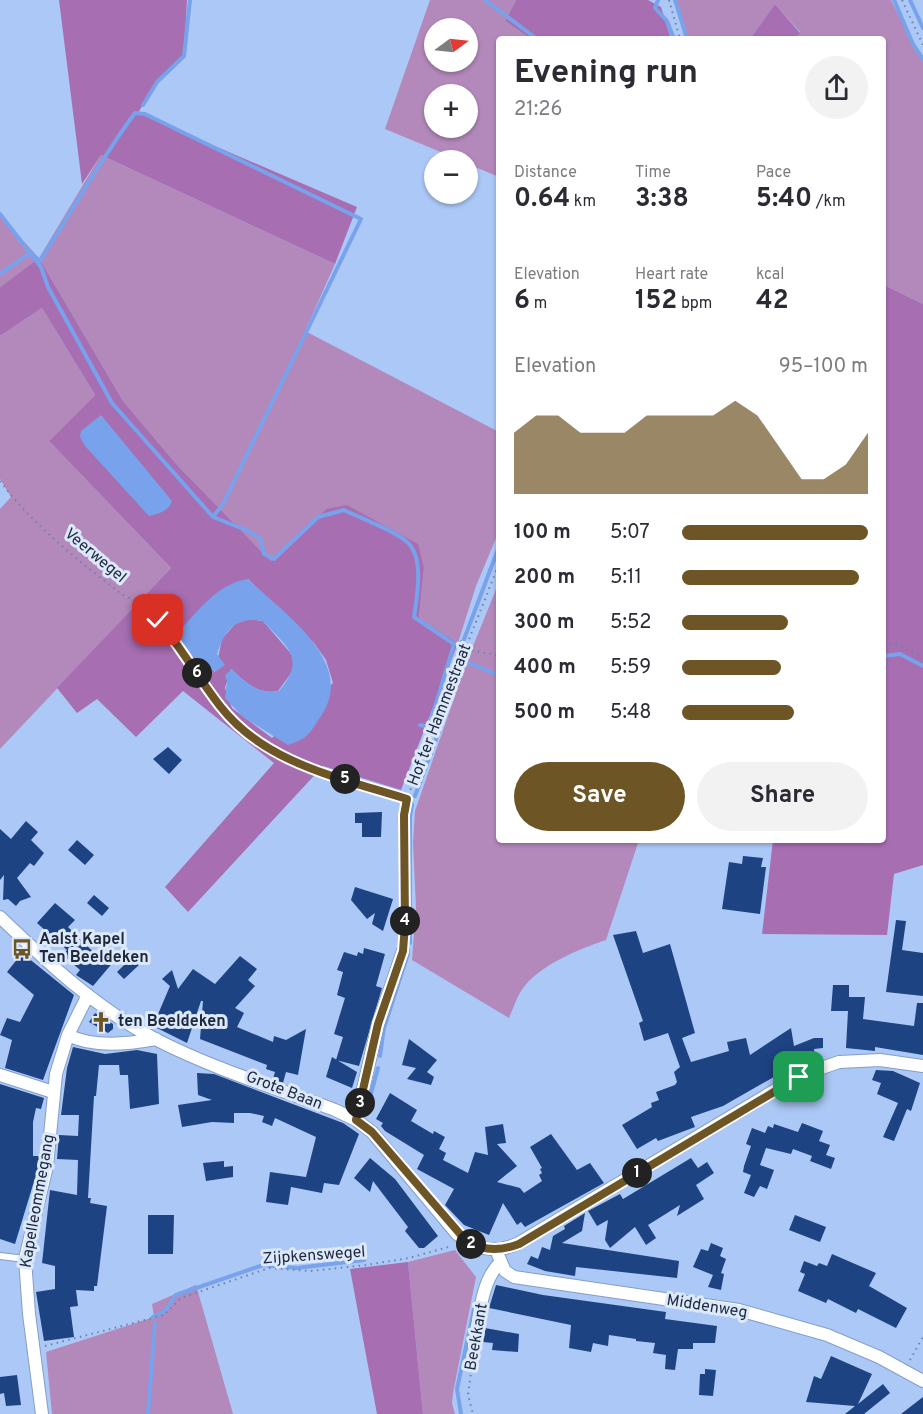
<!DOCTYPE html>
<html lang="en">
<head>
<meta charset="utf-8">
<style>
  body { margin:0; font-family:Overpass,sans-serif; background:#f2f2f3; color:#2b2b33; height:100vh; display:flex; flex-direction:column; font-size:22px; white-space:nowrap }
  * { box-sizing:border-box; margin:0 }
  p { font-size:20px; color:#7c7c81 }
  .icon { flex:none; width:33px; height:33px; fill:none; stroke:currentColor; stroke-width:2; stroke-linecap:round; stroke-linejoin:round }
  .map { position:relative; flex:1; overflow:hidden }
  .details { position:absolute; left:496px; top:36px; width:390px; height:807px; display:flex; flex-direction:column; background:#fff; border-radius:6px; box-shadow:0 2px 4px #0004 }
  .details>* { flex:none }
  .needle { width:39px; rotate:75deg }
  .controls { position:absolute; left:424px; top:18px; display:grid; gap:12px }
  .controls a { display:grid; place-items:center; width:54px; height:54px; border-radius:50%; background:#fff; box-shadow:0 2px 4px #0004; font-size:30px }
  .pin { position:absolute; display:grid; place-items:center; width:51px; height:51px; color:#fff; margin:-26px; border-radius:12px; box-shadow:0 3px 9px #0006 }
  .km { position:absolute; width:30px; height:30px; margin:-15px; border-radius:50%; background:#222; color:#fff; font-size:16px; line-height:30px; text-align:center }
  .round { display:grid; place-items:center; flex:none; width:63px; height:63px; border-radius:32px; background:#f2f2f3 }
  .headline { display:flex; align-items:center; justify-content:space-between; height:102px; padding:0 18px }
  h1 { font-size:33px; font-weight:700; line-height:45px }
  .metrics { display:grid; grid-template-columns:repeat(3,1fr); gap:9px; height:102px; padding:6px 18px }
  .metrics div { display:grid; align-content:center }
  .metrics b { font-size:26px; font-weight:700 }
  .metrics small { font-size:16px; font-weight:400 }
  .metrics p { font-size:16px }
  .chart { height:168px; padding:12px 18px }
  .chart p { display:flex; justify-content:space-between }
  .chart svg { width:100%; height:108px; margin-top:6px; fill:#6e5526; opacity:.7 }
  .action { display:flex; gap:12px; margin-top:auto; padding:12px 18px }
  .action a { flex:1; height:69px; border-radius:36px; background:#6e5526; color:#fff; font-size:24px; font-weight:700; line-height:69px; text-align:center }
  .action a+a { background:#f2f2f3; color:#2b2b33 }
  ul { padding:0 18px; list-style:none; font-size:20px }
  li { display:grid; grid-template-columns:96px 72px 1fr; align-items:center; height:45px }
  li i { height:15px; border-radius:8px; background:#6e5526 }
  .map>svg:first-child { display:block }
</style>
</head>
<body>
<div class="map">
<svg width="923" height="1414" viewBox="0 0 923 1414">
  <rect width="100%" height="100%" fill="#acc8f6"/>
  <path fill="#b389bb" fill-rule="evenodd" d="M430,0H516L505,21L531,39H500L499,177L468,164V160H460L385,129ZM435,28H468V62H435ZM435,94H468V128H435Z
    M676,0H891L923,62V304L884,285V39H795L800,32L775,4L750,39H687Z
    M101,155L335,264L305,331L499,432V531L476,586L458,643L419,618L424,568L326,509L272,562L178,466L123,401L39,258L0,287V215L39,258Z
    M42,308L95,395L49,441L171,568L0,749V509L11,497L0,479V336Z
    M499,582L500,840H639L606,940C579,949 537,966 521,991C516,999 513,1009 509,1018L412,960L416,907L413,843L415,811L467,661Z
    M455,1250L476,1277L453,1393L452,1403L455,1414H423L408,1262Z
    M196,1285L233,1414H52L46,1352L154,1317L152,1304Z"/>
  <path fill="#a76eb2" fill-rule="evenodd" d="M59,0H187L184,56L156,82L138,113L357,207L335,264L101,155L82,184Z
    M516,0H648L661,7L671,39H531L505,21Z
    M775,4L800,33L795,39H750Z
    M39,258L123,401L178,466L271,561L326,509L347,505L418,544L424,568L419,618L458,643L401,790L323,766L188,912L165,887L274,763L183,691L136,737L97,699L77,713L57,688L171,568L49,441L95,395L42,308L0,336V287ZM248,579L314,643L326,660L333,683L272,738L232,708L225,688L231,669C245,682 259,695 278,691L294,669L293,656L263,621L249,619L235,624L222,639L215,672L181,647L178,633L197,612Z
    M884,285L923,304V865L894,874L887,935L762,934L773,840H884Z
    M408,1262L423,1414H377L350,1269Z"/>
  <path fill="#78a2eb" d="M101,415L172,501C169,511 158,514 149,516L85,446L80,437L81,431Z
    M248,579C282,612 358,662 321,716C309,734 309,738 288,745L243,717L225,698L227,682L225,675L232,669C244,682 259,695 279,691C307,658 287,647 263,621C235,616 225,630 217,654L225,665L215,672L181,647L178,633C197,612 218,583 248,579Z"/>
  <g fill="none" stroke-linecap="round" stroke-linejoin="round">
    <path stroke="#78a2eb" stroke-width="4" d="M485,0L537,39
      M658,0L655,8L667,21L674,39
      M675,0L687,39
      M894,0L913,44L923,59
      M910,0L923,28
      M143,105L157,82L184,56L190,0
      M0,214L41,267L48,287L112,403L213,517L223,504L361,219L145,114L135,113C100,160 72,211 40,261L30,253
      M0,274L30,253
      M213,517L246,530L260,538L264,554L274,559L318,517L344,510C360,518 394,530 406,541C425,556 417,597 414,617L454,644
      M884,656L900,654L923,666
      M459,677L463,664H472L500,676
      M420,725L429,727L454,644L463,642L500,544
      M415,796L455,688
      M410,943V817L412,804
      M380,1056L384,1028L408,954
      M367,1108L378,1068
      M153,1317L165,1311L176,1295L263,1265L297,1268L364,1260
      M148,1414L155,1323
      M461,1414L457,1389L474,1309"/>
  </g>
  <path fill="#1e4383" d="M168,747L182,760L169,774L153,759Z
    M382,812L381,837H362V823H355V813Z
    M26,821L38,832L31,840L44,853L34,866L30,863L17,878L31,897L20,901L16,906L8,899L3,900L4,875L0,880V829L11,839Z
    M77,840L94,855L85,865L68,850Z
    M743,856L763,858L761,867H766L760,914L722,909L729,862L742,864Z
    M355,887L393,899L383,931L372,924L375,913L367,919L351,900Z
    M94,895L109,908L102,916L87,903Z
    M55,903L75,920L68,927L85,944L101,959L106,953L115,960L93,986L76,975L80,970L63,955L67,950L37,923Z
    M896,920L906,921L902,950L923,953V996L886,992Z
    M636,931L643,953L670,944L695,1033L682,1038L691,1062L729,1051L727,1042L746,1038L750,1055L791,1028L794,1046L814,1038H823V1048L814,1049L815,1060L793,1066L723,1106L691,1117L695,1127L658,1141L656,1138L637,1149L622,1125L652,1107L651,1103L659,1100L656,1092L675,1085L677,1082L674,1072L680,1067L668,1033L644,1041L639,1023L643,1021L613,935Z
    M364,948L385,954L376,986L382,988L359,1066L336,1060L343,1037L334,1034L345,998L337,995L343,972L337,970L344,952L357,956L358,952L363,954Z
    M22,953L74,995L43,1080L5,1068L12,1040L0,1035L7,1018L20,1022L34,995L7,972Z
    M240,956L257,969L248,980L255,986L235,1008L244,1013L237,1027L273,1042L274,1036L286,1040L306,1029L298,1075L286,1072L283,1083L273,1079L275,1072L266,1069L267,1065L200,1039L203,1001H201L187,1043L153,1026L170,986L162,979L172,970L178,989L193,969L215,984Z
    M131,958L139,965L124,979L117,972Z
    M833,985H849V997H865L863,1019L914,1026L917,1003H923V1055L875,1047V1051L846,1048L848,1011H831Z
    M95,1013L113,1024V1029L108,1033L89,1022Z
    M409,1039L437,1060L427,1072L434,1077L431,1085L407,1079L416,1068L402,1065Z
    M73,1047L105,1054L137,1050L157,1054L159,1104L130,1109L128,1075H120L119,1065H99L96,1096H94L88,1198H91L90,1203L107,1206L97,1286H94V1291L76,1290L78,1306L70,1307L74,1337L44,1341L36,1292L55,1289V1266L42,1263L50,1190L77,1195L78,1160L57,1159L59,1135L78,1136L79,1115H61L67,1068Z
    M332,1057L357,1072L352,1088L326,1077Z
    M876,1070L893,1071L920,1083L911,1111L907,1109L894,1141L883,1137L898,1103L877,1094L881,1083L872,1080Z
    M197,1073L214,1074L282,1100L343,1123L359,1134L339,1185L324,1183L322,1193L291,1187L288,1205L266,1202L270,1172L306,1177L316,1137L275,1118L272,1126L262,1122L264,1116L250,1113H234V1123L212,1122L182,1127L178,1105L212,1100L198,1095Z
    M0,1084L44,1098L41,1109L36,1108L33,1122V1156H39V1165L15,1244L0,1239Z
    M390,1093L417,1110L411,1121L433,1134L434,1131L445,1137L439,1149L446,1153L443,1160L468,1173L475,1152L488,1155L485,1127L503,1124L506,1143L497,1144L517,1166L497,1182L520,1188L524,1193L542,1181L539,1175L542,1173L540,1169L542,1168L530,1147L551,1134L577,1170L590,1163L604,1183L525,1227L521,1222L517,1225L503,1203L489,1235L464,1225L445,1205L454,1189L417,1169L424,1155L385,1131L381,1126L383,1123L376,1119Z
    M802,1123L823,1131L819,1141L830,1145L826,1155L835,1158L831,1169L810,1161L812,1156L793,1149L791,1154L766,1148L760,1165L774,1170L767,1189L760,1186L754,1197L744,1193L751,1175L743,1172L744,1166L751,1146L746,1144L752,1128L765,1133L768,1126L773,1128L774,1124L798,1132Z
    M370,1158L395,1179L438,1236L424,1248H419L405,1231L408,1227L373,1181L370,1192L354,1178Z
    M691,1158L698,1168L707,1162L714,1173L696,1185L704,1199L677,1216L680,1205L648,1225L656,1238L646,1245L635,1227L610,1248L605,1240L608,1220L597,1226L588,1211L620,1194L623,1199Z
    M224,1161V1167L233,1166V1177L206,1181L203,1163Z
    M585,1213L582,1231L562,1243L679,1261L677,1278L576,1267L575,1276L545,1271L527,1264L531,1256L538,1259L542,1247L550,1250L553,1236L565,1229L564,1226Z
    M148,1215H174L173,1254H148Z
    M795,1215L826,1227L820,1242L789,1230Z
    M711,1243L723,1248L720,1256L726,1259L721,1273L724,1274L721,1290L708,1287L713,1275L693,1267L701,1249L708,1251Z
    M832,1254L876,1273L869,1286L907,1308L896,1328L858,1309L856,1313L828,1299L826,1303L798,1291L805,1274L800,1272L804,1261L817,1266L819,1263L827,1266Z
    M496,1285L543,1295L666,1312L665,1319L717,1326L715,1343H693V1349H678L675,1370L665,1369L666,1355L653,1353L655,1343L636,1341V1339L609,1335L608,1346L593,1343L591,1352L569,1348L571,1325L489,1308Z
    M485,1328L519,1334L518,1352L492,1350L493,1343L483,1342Z
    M831,1356L872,1374L858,1404L883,1384L890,1393L864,1414H845L855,1406L806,1402L814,1376L821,1379Z
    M705,1369L716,1370L713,1396L699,1395L700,1374H705Z
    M17,1375L21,1405L6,1406L4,1393L0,1394V1377Z
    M923,1397V1414H901Z"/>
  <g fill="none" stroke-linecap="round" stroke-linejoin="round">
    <g stroke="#839eca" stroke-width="8">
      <path id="service" d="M0,1256L25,1259"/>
    </g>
    <g stroke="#839eca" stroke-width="14">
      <path id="minor" d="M0,917C47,962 98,1010 157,1040C214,1069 276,1088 335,1110L356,1120L372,1132L457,1234C476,1250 496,1254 519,1243L799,1076L839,1062L880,1060L923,1066
        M68,1035C93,1048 128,1044 156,1039
        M0,1075L53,1092
        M356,1120L378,1024L403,951
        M496,1250L505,1271L514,1277L739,1310L827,1335L879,1357L923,1381
        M474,1345C479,1320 481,1280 500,1263
        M42,1414L29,1314L25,1259L47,1166L56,1074L68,1035L88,995"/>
    </g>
    <path stroke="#6e82a4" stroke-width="2" stroke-dasharray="1.5 4.5" stroke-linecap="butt" d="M669,0L680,39
      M902,0L923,45
      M0,481C32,524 76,559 119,592C126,598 136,599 142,605C176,633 194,671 219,706C263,764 342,778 407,799
      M884,644L894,643L923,657
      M466,649L500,656
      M404,939V815L407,799C436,719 469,641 500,561
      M45,1346L164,1315L181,1298L269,1268L311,1271L366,1265L409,1258L452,1246
      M473,1357L468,1395L473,1414
      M910,1360L923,1337"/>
    <use href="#service" stroke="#fff" stroke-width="6"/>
    <use href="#minor" stroke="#fff" stroke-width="12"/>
  </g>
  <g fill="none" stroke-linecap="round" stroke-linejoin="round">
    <g stroke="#fff" stroke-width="12">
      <path id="route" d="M158,620C181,647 198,678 220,706C265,764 341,778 407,799L404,815L405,925L403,951L378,1024L356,1120L372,1132L467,1242C484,1251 501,1251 519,1244L799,1077"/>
    </g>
    <use href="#route" stroke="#6e5526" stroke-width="8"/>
  </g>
  <defs>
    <g id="bus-bare" transform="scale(1.62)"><path d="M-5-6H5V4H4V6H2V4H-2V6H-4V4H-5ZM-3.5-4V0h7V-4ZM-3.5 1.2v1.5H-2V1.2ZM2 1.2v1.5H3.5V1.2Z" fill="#6e5526" stroke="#dce8fb" stroke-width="2.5" paint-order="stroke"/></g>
    <g id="church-bare" transform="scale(1.62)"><path d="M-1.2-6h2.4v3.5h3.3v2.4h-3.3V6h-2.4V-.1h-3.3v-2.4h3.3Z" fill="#6e5526" stroke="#dce8fb" stroke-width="2.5" paint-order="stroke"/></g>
  </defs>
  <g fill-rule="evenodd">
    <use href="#bus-bare" x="22" y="949"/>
    <use href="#church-bare" x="101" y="1022"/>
  </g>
  <g text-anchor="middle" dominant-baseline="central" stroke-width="6" stroke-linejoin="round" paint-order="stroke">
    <g font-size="16" fill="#1e283a" stroke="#dce8fb">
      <text transform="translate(95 556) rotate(40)">Veerwegel</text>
      <text transform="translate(440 715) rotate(-69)">Hof ter Hammestraat</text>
      <text transform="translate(284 1091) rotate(21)">Grote Baan</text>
      <text transform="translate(38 1201) rotate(-80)">Kapelleommegang</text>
      <text transform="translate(314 1256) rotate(-4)">Zijpkenswegel</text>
      <text transform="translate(707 1307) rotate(9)">Middenweg</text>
      <text transform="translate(477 1337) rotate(-80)">Beekkant</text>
    </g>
    <g font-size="16" font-weight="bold" fill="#1e283a" stroke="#dce8fb" text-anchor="start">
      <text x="39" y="940">Aalst Kapel<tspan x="39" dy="18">Ten Beeldeken</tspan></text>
      <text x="118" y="1022">ten Beeldeken</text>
    </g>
  </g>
</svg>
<div class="controls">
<a><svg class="needle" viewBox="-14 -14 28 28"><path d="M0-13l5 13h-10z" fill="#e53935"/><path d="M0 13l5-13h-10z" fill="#7c7c81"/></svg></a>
<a>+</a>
<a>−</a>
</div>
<div class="pin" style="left:799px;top:1077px;background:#1e9e55"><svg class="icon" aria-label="arrive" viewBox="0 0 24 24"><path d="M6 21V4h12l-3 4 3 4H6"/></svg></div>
<div class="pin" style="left:158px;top:620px;background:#d93025"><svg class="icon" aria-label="check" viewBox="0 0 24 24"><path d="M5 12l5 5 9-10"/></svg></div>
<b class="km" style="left:637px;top:1173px">1</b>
<b class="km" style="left:471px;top:1244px">2</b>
<b class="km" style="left:360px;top:1103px">3</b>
<b class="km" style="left:405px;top:921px">4</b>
<b class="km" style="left:345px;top:779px">5</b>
<b class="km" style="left:197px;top:673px">6</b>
<section class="details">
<div class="headline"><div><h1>Evening run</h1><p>21:26</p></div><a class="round"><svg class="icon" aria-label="share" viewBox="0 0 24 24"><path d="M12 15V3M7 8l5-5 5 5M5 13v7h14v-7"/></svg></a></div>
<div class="metrics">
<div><p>Distance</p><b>0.64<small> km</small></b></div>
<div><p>Time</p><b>3:38</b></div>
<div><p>Pace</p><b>5:40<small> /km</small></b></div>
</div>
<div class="metrics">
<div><p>Elevation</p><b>6<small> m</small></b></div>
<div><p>Heart rate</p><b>152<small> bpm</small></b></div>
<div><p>kcal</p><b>42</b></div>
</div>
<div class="chart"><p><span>Elevation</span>95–100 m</p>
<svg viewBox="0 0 160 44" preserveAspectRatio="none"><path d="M0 44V19L10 12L20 12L30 19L40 19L50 19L60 12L70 12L80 12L90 12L100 6L110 12L120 25L130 38L140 38L150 32L160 19V44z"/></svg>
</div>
<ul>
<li><b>100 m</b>5:07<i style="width:100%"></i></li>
<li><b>200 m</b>5:11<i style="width:95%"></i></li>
<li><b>300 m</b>5:52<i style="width:57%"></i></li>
<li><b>400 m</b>5:59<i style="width:53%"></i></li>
<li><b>500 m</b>5:48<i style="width:60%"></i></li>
</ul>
<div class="action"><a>Save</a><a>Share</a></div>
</section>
</div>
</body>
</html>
